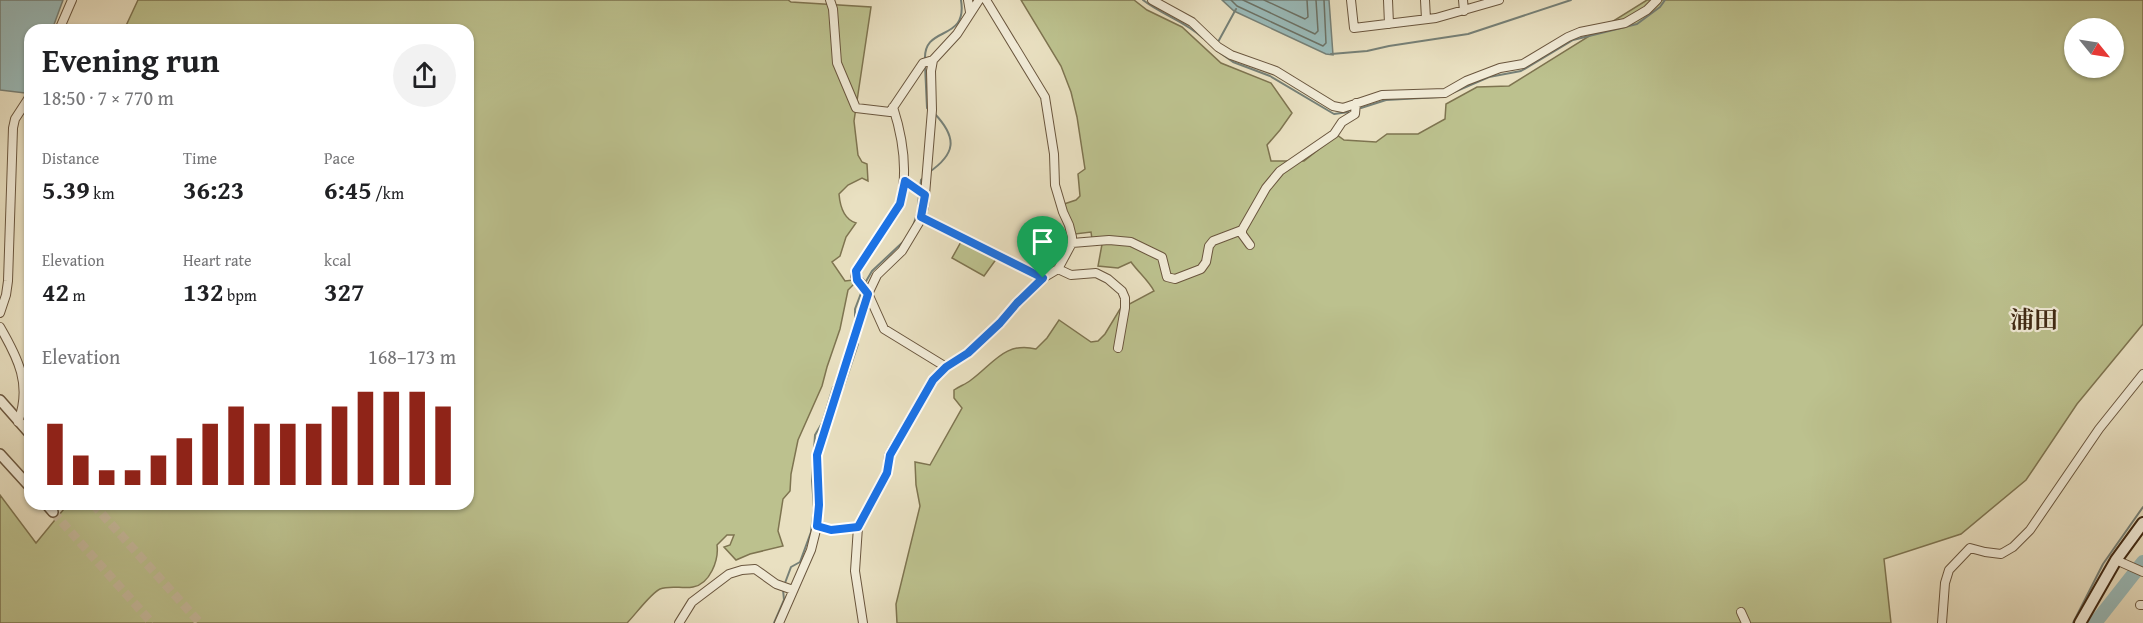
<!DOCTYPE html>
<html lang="en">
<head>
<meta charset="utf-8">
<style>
  body { margin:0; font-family:"Gentium Book Plus","Noto Serif JP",serif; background:#f2f2f2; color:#202124; height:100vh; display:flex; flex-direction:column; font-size:22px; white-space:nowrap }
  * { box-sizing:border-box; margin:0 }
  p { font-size:20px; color:#757577 }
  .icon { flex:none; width:33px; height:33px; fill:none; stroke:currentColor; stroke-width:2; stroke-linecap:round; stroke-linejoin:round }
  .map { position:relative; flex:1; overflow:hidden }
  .panel { position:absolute; left:24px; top:24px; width:450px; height:486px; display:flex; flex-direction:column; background:#fff; border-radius:18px; box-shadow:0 2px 4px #0004 }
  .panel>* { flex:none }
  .needle { width:39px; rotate:120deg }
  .tools { position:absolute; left:2064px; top:18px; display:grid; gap:12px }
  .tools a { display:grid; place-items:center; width:60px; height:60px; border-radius:50%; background:#fff; box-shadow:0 2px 4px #0004; font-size:30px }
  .pin { position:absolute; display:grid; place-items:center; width:51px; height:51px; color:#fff; margin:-62px -26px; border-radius:50% 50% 50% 0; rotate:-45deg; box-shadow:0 0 6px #0007 }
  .pin .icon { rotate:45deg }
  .round { display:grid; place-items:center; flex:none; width:63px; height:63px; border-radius:32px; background:#f2f2f2 }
  .headline { display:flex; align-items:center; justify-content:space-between; height:102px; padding:0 18px }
  h1 { font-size:33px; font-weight:700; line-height:45px }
  .stats { display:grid; grid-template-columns:repeat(3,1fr); gap:9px; height:102px; padding:6px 18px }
  .stats div { display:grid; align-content:center }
  .stats b { font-size:26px; font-weight:700 }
  .stats small { font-size:16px; font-weight:400 }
  .stats p { font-size:16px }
  .chart { height:168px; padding:12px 18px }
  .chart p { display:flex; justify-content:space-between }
  .chart svg { width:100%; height:108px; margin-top:6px; stroke:#8f2418; stroke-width:6 }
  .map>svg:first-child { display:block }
</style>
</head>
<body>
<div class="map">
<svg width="2143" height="623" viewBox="0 0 2143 623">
  <rect width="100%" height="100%" fill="#e9e0c1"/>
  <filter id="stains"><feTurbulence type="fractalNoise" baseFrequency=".00333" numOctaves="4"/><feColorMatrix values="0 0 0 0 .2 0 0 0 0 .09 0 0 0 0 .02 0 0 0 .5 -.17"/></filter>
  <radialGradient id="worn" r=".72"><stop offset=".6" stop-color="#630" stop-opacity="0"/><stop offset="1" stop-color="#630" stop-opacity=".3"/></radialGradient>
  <path fill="#bcc18e" stroke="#7e7450" stroke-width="1.5" fill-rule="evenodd" d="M138,0H788L791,2L871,7L854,121L858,155L862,162L867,164L868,181L862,178L848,185L839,194C840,206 843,219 856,223L846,237L840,256L832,262L845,281L853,280L855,283L848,290L840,329L827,367L822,386L798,440L791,474L790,491L783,499L778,531L783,546L750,554L736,560L724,547L730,545L734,535H727L717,545C719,560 710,584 693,587C683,589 670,585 660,589C651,593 635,615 627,623H0V495L36,543L68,504H468V30H124Z
    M1021,0H1134L1147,10L1182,27L1221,63L1271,83L1292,113L1280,130L1267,145L1271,161H1304L1337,135L1344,140L1376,142L1387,134H1418L1445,119L1446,104L1477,87L1509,86L1647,0H2143V324L2077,404L2026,480L1961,534L1884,559L1891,623H897L896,604L920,506L916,485L915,462L930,465L962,408L954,398V390C960,386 966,384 971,380C993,364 1005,341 1036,349L1047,338L1059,320L1091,342L1098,341L1105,334L1120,309L1154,291C1148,280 1139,273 1131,262L1118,268L1098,266L1103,239H1092L1091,232L1075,234L1064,204L1076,200L1080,196L1078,174L1085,169L1077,117L1071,92L1061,66ZM2074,28H2114V68H2074Z
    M962,240L997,258L984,276L952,258Z"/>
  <path fill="#9abbba" stroke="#768077" stroke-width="1.5" d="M0,0H63L52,30H30V88L25,93L0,90Z
    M1222,0H1329L1333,55L1326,54L1234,11Z"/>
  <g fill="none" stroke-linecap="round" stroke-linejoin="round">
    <path stroke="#6c7266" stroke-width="1.5" d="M1231,0L1237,6L1323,46L1326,43L1324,0
      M1243,0L1315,34L1318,31L1316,0
      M1264,0L1305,19L1308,17L1307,0"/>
    <path stroke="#768077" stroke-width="2" d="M1143,0C1162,15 1185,21 1203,38
      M1218,42L1236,9
      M1216,50L1233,62L1270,76L1334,114L1349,112
      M1331,54L1367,51L1389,46L1468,34L1571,0
      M925,60C923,24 968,43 961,0
      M925,65L927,108L929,110
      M1452,93L1489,77L1521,71L1573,40L1637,24L1660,7L1665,0
      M1361,108L1386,100L1440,97
      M928,173C956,154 958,138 934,113
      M920,188L921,180L924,177
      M913,226L918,211L919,193
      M865,283L872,271L904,241
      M855,323V309L863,288
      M785,583L791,567L800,562L811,532L814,508L812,481L815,435L822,423L833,387L844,386L858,344
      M774,623L784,600L783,589
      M2073,623L2103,564L2143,507"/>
    <path stroke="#9abbba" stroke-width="14" d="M2095,623L2143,562"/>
    <path stroke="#c7bb9e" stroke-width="9" stroke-dasharray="9 4.5" stroke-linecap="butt" d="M93,504L200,623
      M53,512L152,623"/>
    <g stroke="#6a563e" stroke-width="10">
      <path id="minor" d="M830,0L833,9L837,63L856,108L890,112L923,63L933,60
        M968,0L970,12
        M1152,0L1192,22L1218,47L1231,55L1276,71L1333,106L1343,108L1382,95L1445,93L1466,81L1500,68L1523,64L1568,37L1580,32L1625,23L1647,10L1657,0
        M1351,0L1354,28L1436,18L1499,0
        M1388,0L1389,24
        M1425,0L1426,19
        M1463,0L1464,11
        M59,30L72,0
        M893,107C903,138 908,173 900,204L856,271L855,276L866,289L884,329L946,367
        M905,181L925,195
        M921,217L1043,278
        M1242,230L1266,188L1280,171L1334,134L1342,122L1355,114L1356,103
        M1072,243L1109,240L1131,242L1162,257L1167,277L1175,279L1201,269L1206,262L1209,246L1213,241L1242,230V234L1250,245
        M1058,269L1071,275L1096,273L1108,279L1122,291L1125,298V308L1118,348
        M0,313L6,295L8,281L13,128L15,119L30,96
        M0,327C18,358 32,385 18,422
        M817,526L832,530L858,527
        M2116,560L2143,572
        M2140,605H2143
        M1741,612L1746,623
        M679,623L692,602L729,574L742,570L755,569L776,584L793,590
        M779,623L811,550L817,526L819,505L817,455L868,294L877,275L902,251L920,221L924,207L932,110L931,71L933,60L957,34L979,0
        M863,623L855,571L858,527L887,473L889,455L933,380L946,367L968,353L1001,323L1017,303L1043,278L1058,269L1072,243V237L1069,225L1063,212L1055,185L1054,154L1045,97L986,0
        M1942,623L1945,583L1949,570L1970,548L1985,552L2001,554L2013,547L2030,530L2099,429L2143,374"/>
    </g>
    <g stroke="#6a563e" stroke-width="12">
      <path id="tertiary" d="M0,400L30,434
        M0,454L30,487
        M46,504L53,512"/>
    </g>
    <g stroke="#3f2813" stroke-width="14">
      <path id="secondary" d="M2080,623L2116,560L2143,523"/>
    </g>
    <use href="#minor" stroke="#f1ebd7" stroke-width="8"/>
    <use href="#tertiary" stroke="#f1ebd7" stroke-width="9"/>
    <use href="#secondary" stroke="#f1ebd7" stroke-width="10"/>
  </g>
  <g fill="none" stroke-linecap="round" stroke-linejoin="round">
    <g stroke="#fff" stroke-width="12">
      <path id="route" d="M905,181L925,195L921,217L1043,278L1017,303L1000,323L968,353L946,367L933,380L890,455L887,473L858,527L831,530L817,526L819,505L817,455L868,294L857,280L856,271L900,204Z"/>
    </g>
    <use href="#route" stroke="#1a73e8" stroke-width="8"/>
  </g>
  <g text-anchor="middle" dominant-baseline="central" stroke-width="4.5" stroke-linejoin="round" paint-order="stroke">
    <g font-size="24" font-weight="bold" fill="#3f2813" stroke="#f1ebd7">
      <text x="2034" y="319">浦田</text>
    </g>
  </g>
  <rect width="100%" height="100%" filter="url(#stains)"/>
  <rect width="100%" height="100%" fill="url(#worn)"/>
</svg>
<div class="tools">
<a><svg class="needle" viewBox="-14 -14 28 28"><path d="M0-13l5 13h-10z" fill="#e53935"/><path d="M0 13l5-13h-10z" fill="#757577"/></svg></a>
</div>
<div class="pin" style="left:1043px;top:278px;background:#1e9e55"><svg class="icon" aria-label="arrive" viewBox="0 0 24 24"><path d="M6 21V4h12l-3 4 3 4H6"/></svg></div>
<section class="panel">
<div class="headline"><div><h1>Evening run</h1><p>18:50 · 7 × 770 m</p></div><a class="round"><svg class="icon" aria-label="share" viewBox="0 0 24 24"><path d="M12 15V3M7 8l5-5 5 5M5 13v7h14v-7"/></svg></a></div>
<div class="stats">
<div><p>Distance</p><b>5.39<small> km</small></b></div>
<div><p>Time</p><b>36:23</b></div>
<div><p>Pace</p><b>6:45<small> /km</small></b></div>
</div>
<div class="stats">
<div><p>Elevation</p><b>42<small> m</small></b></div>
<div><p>Heart rate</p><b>132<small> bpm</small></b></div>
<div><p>kcal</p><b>327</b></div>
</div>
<div class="chart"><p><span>Elevation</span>168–173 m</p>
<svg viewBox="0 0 160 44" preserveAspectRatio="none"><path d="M5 44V19M15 44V32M25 44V38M35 44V38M45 44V32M55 44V25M65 44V19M75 44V12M85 44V19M95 44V19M105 44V19M115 44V12M125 44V6M135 44V6M145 44V6M155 44V12"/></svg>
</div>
</section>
</div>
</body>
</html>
